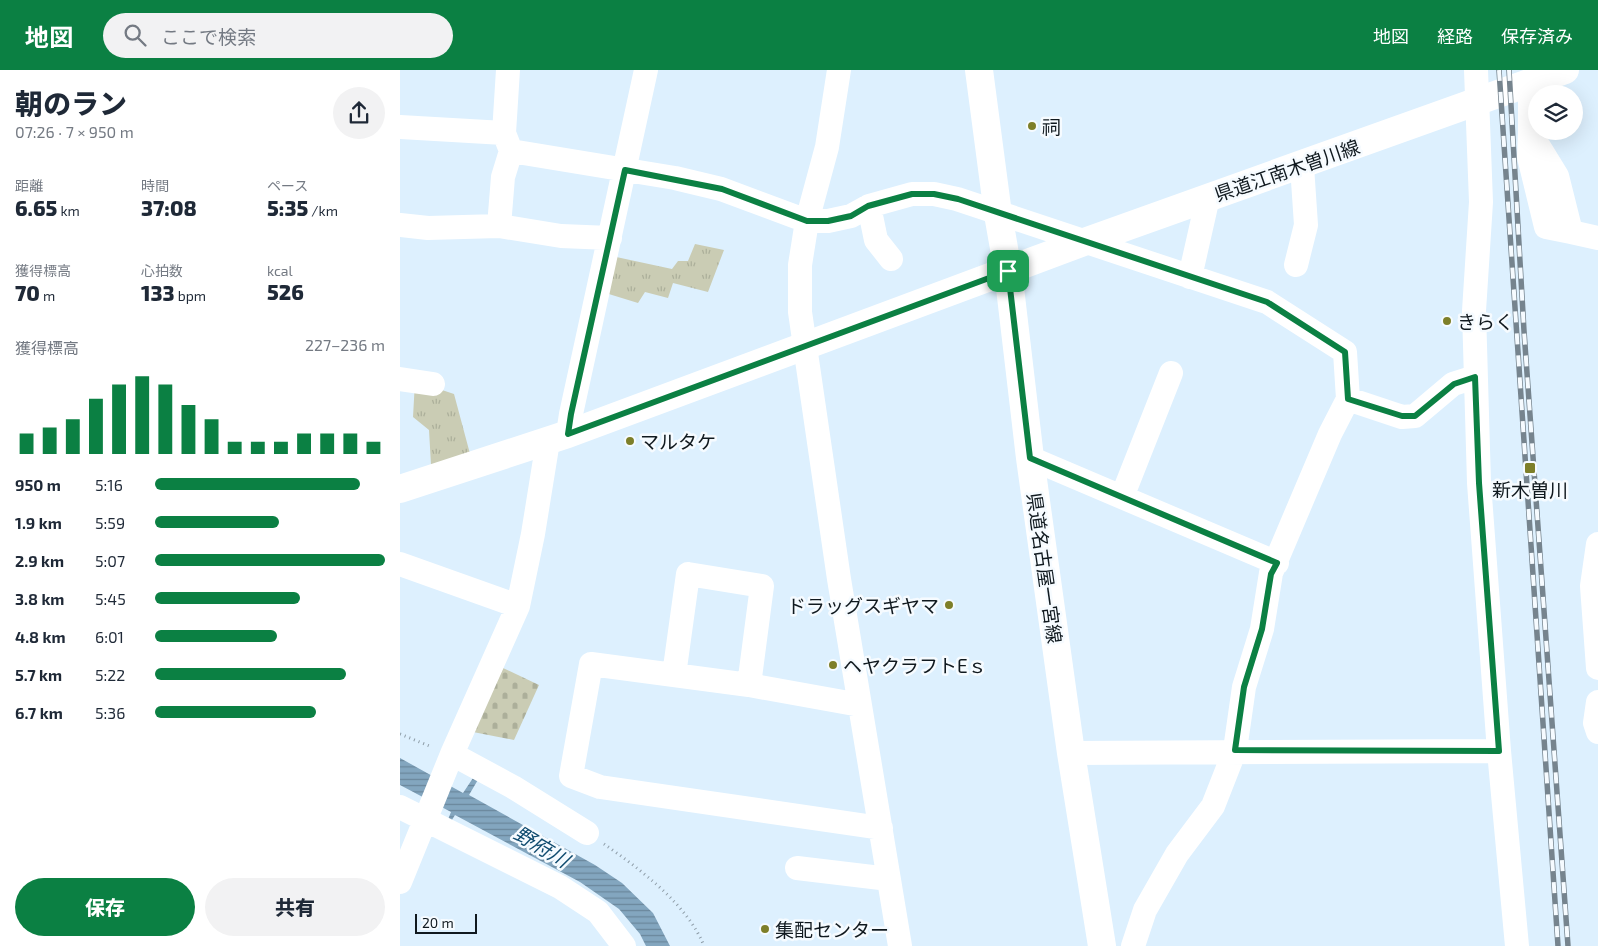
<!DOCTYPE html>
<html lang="ja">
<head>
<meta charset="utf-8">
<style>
  body { margin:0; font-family:"Exo 2","Noto Sans JP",sans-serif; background:#f2f2f3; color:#1f2937; height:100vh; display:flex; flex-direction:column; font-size:19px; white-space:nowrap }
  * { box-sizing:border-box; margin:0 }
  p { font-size:16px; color:#747a83 }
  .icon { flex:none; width:28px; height:28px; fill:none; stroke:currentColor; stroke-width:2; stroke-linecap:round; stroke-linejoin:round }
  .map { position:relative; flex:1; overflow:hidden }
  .side { display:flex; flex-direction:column; background:#fff; width:400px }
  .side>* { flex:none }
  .tools { position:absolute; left:1128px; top:15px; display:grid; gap:10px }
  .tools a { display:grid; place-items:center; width:55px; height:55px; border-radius:50%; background:#fff; box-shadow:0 5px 20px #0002; font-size:25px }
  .scale { position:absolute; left:15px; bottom:12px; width:62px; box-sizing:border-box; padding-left:5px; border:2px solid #10191f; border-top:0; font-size:14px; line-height:18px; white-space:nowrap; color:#10191f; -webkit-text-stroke:4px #f6fbff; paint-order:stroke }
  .pin { position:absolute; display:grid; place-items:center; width:42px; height:42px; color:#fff; margin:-21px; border-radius:10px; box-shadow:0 2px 8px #0006 }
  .round { display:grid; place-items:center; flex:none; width:52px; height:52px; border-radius:26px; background:#f2f2f3 }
  .overview { display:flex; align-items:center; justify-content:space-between; height:85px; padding:0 15px }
  h1 { font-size:28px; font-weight:800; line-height:38px }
  .stats { display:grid; grid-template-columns:repeat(3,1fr); gap:8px; height:85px; padding:5px 15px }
  .stats div { display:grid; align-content:center }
  .stats b { font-size:21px; font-weight:800 }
  .stats small { font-size:14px; font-weight:400 }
  .stats p { font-size:14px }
  .chart { height:140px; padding:10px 15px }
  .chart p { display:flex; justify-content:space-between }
  .chart svg { width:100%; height:90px; margin-top:5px; stroke:#0b8043; stroke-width:6 }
  .cta { display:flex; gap:10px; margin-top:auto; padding:10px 15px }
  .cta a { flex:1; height:58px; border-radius:30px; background:#0b8043; color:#fff; font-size:20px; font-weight:800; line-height:58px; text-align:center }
  .cta a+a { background:#f2f2f3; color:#1f2937 }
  ul { padding:0 15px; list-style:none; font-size:16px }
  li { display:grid; grid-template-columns:80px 60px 1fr; align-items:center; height:38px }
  li i { height:12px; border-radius:6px; background:#0b8043 }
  header { display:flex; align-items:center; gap:30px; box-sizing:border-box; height:70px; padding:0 25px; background:#0b8043; color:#fff }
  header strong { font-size:24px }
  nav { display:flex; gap:28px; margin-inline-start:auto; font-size:18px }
  .search { width:350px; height:45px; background:#f2f2f3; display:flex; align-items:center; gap:12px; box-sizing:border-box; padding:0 18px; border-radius:28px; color:#747a83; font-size:19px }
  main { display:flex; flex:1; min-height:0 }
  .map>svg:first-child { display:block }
</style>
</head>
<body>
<header>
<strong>地図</strong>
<div class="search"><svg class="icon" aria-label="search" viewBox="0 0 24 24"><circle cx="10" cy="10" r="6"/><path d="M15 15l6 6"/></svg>ここで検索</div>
<nav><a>地図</a><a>経路</a><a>保存済み</a></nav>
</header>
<main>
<section class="side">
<div class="overview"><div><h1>朝のラン</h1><p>07:26 · 7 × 950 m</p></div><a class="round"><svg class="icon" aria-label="share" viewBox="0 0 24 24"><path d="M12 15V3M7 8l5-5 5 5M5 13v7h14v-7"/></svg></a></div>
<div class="stats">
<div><p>距離</p><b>6.65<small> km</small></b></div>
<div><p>時間</p><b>37:08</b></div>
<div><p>ペース</p><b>5:35<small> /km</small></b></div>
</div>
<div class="stats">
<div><p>獲得標高</p><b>70<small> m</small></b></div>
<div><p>心拍数</p><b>133<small> bpm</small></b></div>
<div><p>kcal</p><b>526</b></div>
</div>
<div class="chart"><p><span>獲得標高</span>227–236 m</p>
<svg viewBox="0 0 160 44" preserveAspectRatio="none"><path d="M5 44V34M15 44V31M25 44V27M35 44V17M45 44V10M55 44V6M65 44V10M75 44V20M85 44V27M95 44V38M105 44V38M115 44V38M125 44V34M135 44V34M145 44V34M155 44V38"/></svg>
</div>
<ul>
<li><b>950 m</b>5:16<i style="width:89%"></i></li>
<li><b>1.9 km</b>5:59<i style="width:54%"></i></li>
<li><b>2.9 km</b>5:07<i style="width:100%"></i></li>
<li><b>3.8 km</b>5:45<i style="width:63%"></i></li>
<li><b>4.8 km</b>6:01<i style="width:53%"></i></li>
<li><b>5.7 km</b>5:22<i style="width:83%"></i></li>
<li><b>6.7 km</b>5:36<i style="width:70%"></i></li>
</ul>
<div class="cta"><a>保存</a><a>共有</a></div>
</section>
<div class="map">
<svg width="1198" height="876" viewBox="0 0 1198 876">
  <defs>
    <pattern id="grass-tufts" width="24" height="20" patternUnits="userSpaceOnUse" patternTransform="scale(1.25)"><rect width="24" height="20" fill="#caccb4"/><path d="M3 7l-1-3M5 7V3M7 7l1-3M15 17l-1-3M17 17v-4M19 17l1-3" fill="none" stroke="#acaf9a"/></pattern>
    <pattern id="cemetery-stones" width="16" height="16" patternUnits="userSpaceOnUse" patternTransform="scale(1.25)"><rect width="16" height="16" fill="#caccb4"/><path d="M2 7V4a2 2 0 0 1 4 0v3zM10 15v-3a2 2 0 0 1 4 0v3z" fill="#acaf9a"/></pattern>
    <pattern id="water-rules" width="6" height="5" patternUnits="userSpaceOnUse" patternTransform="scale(1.25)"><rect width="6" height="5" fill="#83a6bf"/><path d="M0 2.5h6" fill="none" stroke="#6a869b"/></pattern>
  </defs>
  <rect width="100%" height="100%" fill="#ddf0fe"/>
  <path fill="url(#grass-tufts)" d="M295,174L324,180L308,222L273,213L268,228L245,222L238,233L199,221L207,185L272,199L278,191H288Z
    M15,311L54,324L73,395H31L29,360L13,347Z"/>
  <path fill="url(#cemetery-stones)" d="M103,598L139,615L114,670L73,662Z"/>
  <path fill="url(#water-rules)" d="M0,688L63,723L75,705L79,708L69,725L195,795L222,813L253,843L270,876H246L240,864L219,839L180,812L55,745L47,758L45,757L51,742L0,715Z"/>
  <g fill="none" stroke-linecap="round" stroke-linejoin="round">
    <path stroke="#8e9da8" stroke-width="3" stroke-dasharray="1 4" stroke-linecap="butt" d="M0,664L32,677
      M204,774C240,799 288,835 304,876"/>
    <path stroke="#fff" stroke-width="24" d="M108,0L104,63L111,81L275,108L321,119L407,151H428L451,146L469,136L512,124H534L557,129L867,232L945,282L948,329L930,364L871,503L862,559L844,617L835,680L813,736L777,784L745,840L733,876
      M439,0L427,77L407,151L400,195V242L439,509L500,876
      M1076,0L1081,132L1074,241L1079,413L1099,681L1117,876
      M1130,13V62L1157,106L1171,162L1198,168
      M0,57L104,63
      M1130,62L1129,87L1146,157L1171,162
      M469,136L476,170L491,189
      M0,155L28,158L99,156L161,166L210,168
      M99,156L103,107L111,81
      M896,195L906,155L902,96
      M790,207L808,127
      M0,309L33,314
      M948,329L1002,347L1015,346L1053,314L1075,307
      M168,364L171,344L246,0
      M630,388L877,493
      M722,427L771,303
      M1198,474L1192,516L1198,598
      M0,494L118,536
      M274,605L288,504L362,516L349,615
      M1198,632L1195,653L1198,662
      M460,635L349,615L191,594L171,706L200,717L481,758
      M671,683L1099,681
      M52,684L113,717L187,763
      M0,737L160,817L198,842L224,876
      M397,798L489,809
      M0,812L52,684L118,536L133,464L148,371"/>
    <path stroke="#fff" stroke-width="28" d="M579,0L598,144L608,201L630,388L671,683L702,876
      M0,419L168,364L684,172L1165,0"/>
    <g stroke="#76848e" stroke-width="5.5">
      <path id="rail" d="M1099,0L1158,876
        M1109,0L1124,261L1168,876"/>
    </g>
    <use href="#rail" stroke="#f6fbff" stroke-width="4" stroke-dasharray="11" stroke-linecap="butt"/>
  </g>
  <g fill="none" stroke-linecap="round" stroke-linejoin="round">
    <g stroke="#fff" stroke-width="10">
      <path id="route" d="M225,100L322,119L407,151H428L451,146L468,136L512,124H534L558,129L867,232L945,282L948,329L1002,346H1015L1054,314L1075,307L1079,413L1099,681L835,680L844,617L862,559L871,504L877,493L630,388L608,201L168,364L171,344Z"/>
    </g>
    <use href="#route" stroke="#0b8043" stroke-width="6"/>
  </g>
  <g fill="#7d7f29" stroke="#f6fbff" stroke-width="2">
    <circle cx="632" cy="56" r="5"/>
    <circle cx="1047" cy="251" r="5"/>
    <circle cx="230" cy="371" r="5"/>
    <rect x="1124" y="392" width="12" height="12" rx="2.5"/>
    <circle cx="549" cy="535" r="5"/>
    <circle cx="433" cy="595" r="5"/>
    <circle cx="365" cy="859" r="5"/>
  </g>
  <g text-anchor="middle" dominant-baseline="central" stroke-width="5" stroke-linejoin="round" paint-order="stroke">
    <g font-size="19" fill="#10191f" stroke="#f6fbff" text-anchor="start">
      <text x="642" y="56">祠</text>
      <text x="1057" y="251">きらく</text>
      <text x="240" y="371">マルタケ</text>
      <text x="1130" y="419" text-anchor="middle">新木曽川</text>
      <text x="539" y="535" text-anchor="end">ドラッグスギヤマ</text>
      <text x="443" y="595">ヘヤクラフトEｓ</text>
      <text x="375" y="859">集配センター</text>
    </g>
    <g font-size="19" fill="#10191f" stroke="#f6fbff">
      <text transform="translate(887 100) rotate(-19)">県道江南木曽川線</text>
      <text transform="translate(645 498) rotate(82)">県道名古屋一宮線</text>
    </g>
    <g font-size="20" font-style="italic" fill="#0f4b6f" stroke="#f6fbff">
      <text transform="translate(142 776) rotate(31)">野府川</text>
    </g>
  </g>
</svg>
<div class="tools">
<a><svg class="icon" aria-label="layers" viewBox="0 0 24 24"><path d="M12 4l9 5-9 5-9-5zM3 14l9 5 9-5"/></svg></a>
</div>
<div class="scale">20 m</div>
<div class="pin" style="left:608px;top:201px;background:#1e9e55"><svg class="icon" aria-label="arrive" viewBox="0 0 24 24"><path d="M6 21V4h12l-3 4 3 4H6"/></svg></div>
</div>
</main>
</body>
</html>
